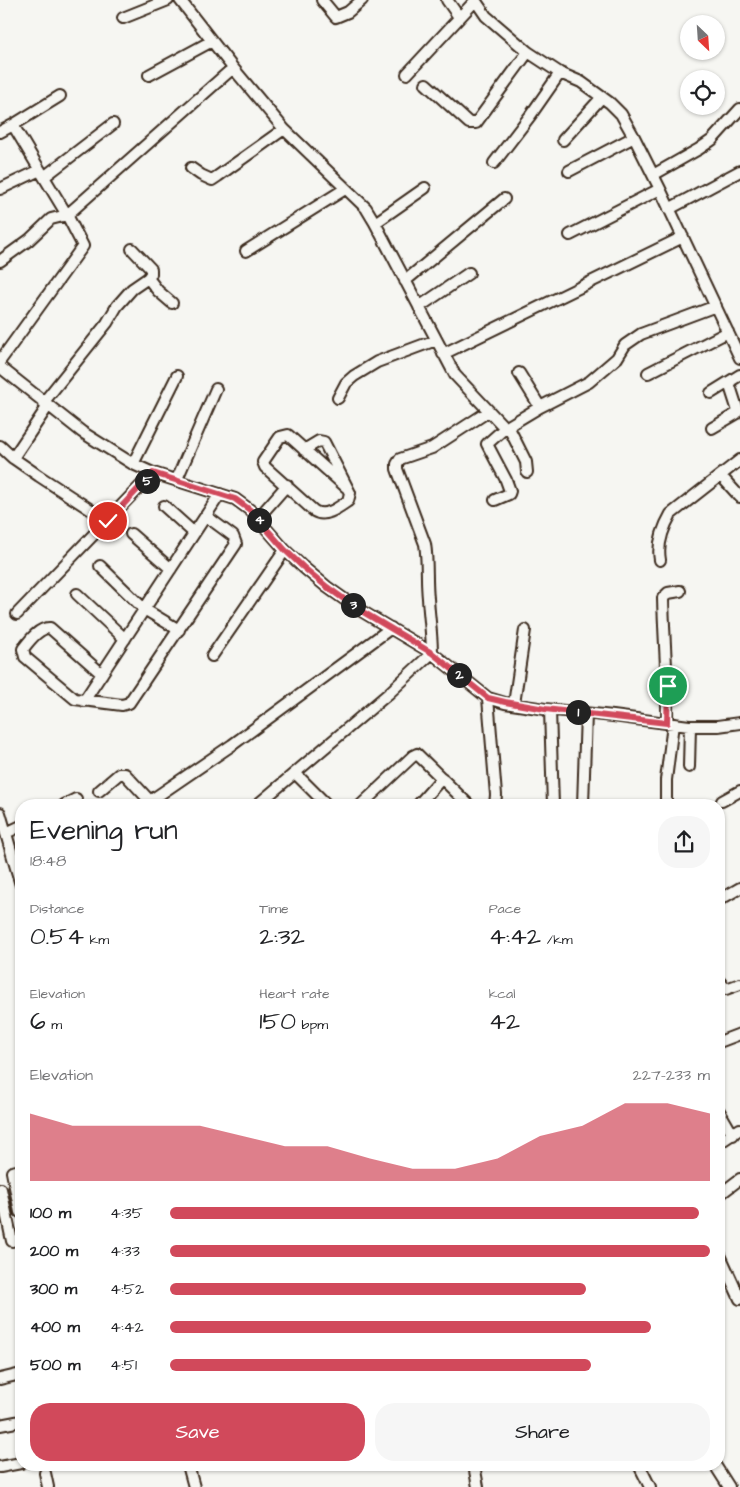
<!DOCTYPE html>
<html lang="en">
<head>
<meta charset="utf-8">
<style>
  body { margin:0; font-family:"Architects Daughter",sans-serif; background:#f6f6f6; color:#202124; height:100vh; display:flex; flex-direction:column; font-size:19px; white-space:nowrap }
  * { box-sizing:border-box; margin:0 }
  p { font-size:16px; color:#757577 }
  .icon { flex:none; width:28px; height:28px; fill:none; stroke:currentColor; stroke-width:2; stroke-linecap:round; stroke-linejoin:round }
  .map { position:relative; flex:1; overflow:hidden }
  .sheet { position:absolute; left:15px; top:799px; width:710px; height:672px; display:flex; flex-direction:column; background:#fff; border-radius:20px; box-shadow:0 1px 4px #0004 }
  .sheet>* { flex:none }
  .needle { width:32px; rotate:155deg }
  .controls { position:absolute; left:680px; top:15px; display:grid; gap:10px }
  .controls a { display:grid; place-items:center; width:45px; height:45px; border-radius:50%; background:#fff; box-shadow:0 1px 4px #0004; font-size:25px }
  .pin { position:absolute; display:grid; place-items:center; width:42px; height:42px; color:#fff; margin:-21px; border:2px solid #fff; border-radius:50%; box-shadow:0 1px 5px #0007 }
  .km { position:absolute; width:25px; height:25px; margin:-12px; border-radius:50%; background:#222; color:#fff; font-size:14px; line-height:25px; text-align:center }
  .round { display:grid; place-items:center; flex:none; width:52px; height:52px; border-radius:20px; background:#f6f6f6 }
  .summary { display:flex; align-items:center; justify-content:space-between; height:85px; padding:0 15px }
  h1 { font-size:28px; font-weight:600; line-height:38px }
  .figures { display:grid; grid-template-columns:repeat(3,1fr); gap:8px; height:85px; padding:5px 15px }
  .figures div { display:grid; align-content:center }
  .figures b { font-size:25px; font-weight:600 }
  .figures small { font-size:14px; font-weight:400 }
  .figures p { font-size:14px }
  .chart { height:140px; padding:10px 15px }
  .chart p { display:flex; justify-content:space-between }
  .chart svg { width:100%; height:90px; margin-top:5px; fill:#d1495b; opacity:.7 }
  .cta { display:flex; gap:10px; margin-top:auto; padding:10px 15px }
  .cta a { flex:1; height:58px; border-radius:20px; background:#d1495b; color:#fff; font-size:20px; font-weight:600; line-height:58px; text-align:center }
  .cta a+a { background:#f6f6f6; color:#202124 }
  ul { padding:0 15px; list-style:none; font-size:16px }
  li { display:grid; grid-template-columns:80px 60px 1fr; align-items:center; height:38px }
  li i { height:12px; border-radius:6px; background:#d1495b }
  .map>svg:first-child { display:block }
</style>
</head>
<body>
<div class="map">
<svg width="740" height="1487" viewBox="0 0 740 1487">
  <rect width="100%" height="100%" fill="#f6f6f2"/>
  <filter id="ink" filterUnits="userSpaceOnUse"><feTurbulence type="fractalNoise" baseFrequency=".02" numOctaves="2"/><feDisplacementMap in="SourceGraphic" scale="10" xChannelSelector="R" yChannelSelector="G"/><feConvolveMatrix kernelMatrix="1 2 1 2 8 2 1 2 1" color-interpolation-filters="sRGB"/></filter>
  <g filter="url(#ink)">
    <g fill="none" stroke-linecap="round" stroke-linejoin="round">
      <g stroke="#3b2a1e" stroke-width="14">
        <path id="minor" d="M180,0L233,68L284,129L366,208L375,223L455,375L505,428L540,407L589,382L617,358L625,345L641,334L716,306
          M322,0L336,17L348,12L362,0
          M447,0L459,17
          M475,0L486,16L528,52L560,73L581,82L610,103L621,114L634,137L660,189L740,358
          M123,18L168,0
          M407,74L475,1
          M149,75L212,41
          M426,84L469,123H476L528,52
          M0,132L13,125
          M563,140L602,97
          M494,163L530,116L560,73
          M191,168L201,175L212,180L218,176L284,129
          M569,171L634,137
          M653,175L699,149L712,140L740,109
          M44,177L13,125L60,96
          M0,189L40,170
          M669,209L740,171
          M375,223L425,188
          M570,235L660,189
          M132,249L151,269V274L148,278
          M246,251L345,189
          M0,261L29,240L51,219L67,215L233,68
          M405,281L504,199
          M419,307L469,273
          M443,354L683,237
          M0,361L83,246L67,215L44,177L113,124
          M0,367L82,432L133,464L153,473L235,499L250,510L285,550L303,567L327,587L358,609L432,653L488,698L505,703L545,709L613,716L689,726H718L740,723
          M519,373L540,407
          M648,373L728,332
          M711,393L740,375
          M338,398L346,383L354,376L377,362L436,340
          M43,403L107,323L117,306L132,289L148,278L158,291L172,303
          M508,426L526,462L527,472
          M712,428L736,414L738,411L729,383
          M0,446L13,458L39,476L108,521
          M304,450L319,441L324,442L350,493L348,501C338,508 325,518 314,511L265,467L263,462L280,437L288,435L346,487
          M13,458L48,406
          M133,464L177,376
          M721,476L740,497
          M177,479L216,389
          M495,500L509,494L510,491L506,480L487,444L505,428
          M164,506L194,533
          M258,518L287,485
          M131,534L171,569
          M660,560C657,544 663,528 671,514L740,460
          M100,566L144,609L179,630
          M77,594L125,639
          M17,614L153,473
          M212,656L285,550
          M102,674L50,628C39,627 29,641 23,649L25,657L75,699L122,705L129,703L236,544L233,536L206,516
          M488,698L496,795L495,805
          M84,701L220,494
          M514,704L525,630
          M550,710L553,805
          M667,723C668,681 664,640 663,598L668,593L680,591
          M689,767L690,726
          M295,773L325,803
          M99,791L119,774H125L150,801
          M722,801L740,791
          M64,805L76,799
          M153,805L150,801L232,745L391,628
          M257,805L388,694L432,653C432,634 429,617 428,598C426,580 428,562 425,544L397,469V464L400,459L432,448L489,411
          M361,805L413,756L417,754L469,805
          M418,805L442,778
          M583,805L586,713
          M666,805V780L673,724
          M0,813L21,885
          M6,833L21,826
          M719,900L740,888
          M719,981L726,989L740,984
          M719,1042L740,1034
          M719,1111L733,1135
          M719,1143L740,1129
          M1,1189L12,1241
          M719,1195L740,1179
          M20,1212L12,1172L21,1170
          M719,1253L740,1299
          M0,1379L21,1374
          M0,1425L21,1421
          M188,1465L194,1487
          M474,1465L478,1487
          M639,1465L650,1487
          M715,1465L729,1487
          M0,1467L21,1463
          M45,1473L48,1487"/>
      </g>
      <use href="#minor" stroke="#f6f6f2" stroke-width="10"/>
    </g>
  </g>
  <g fill="none" stroke-linecap="round" stroke-linejoin="round" filter="url(#ink)">
    <g stroke="#fff" stroke-width="10">
      <path id="route" d="M108,521L153,473L235,499L250,510L285,550L303,567L327,587L358,609L432,653L488,698L505,702L545,709L667,723L668,686"/>
    </g>
    <use href="#route" stroke="#d1495b" stroke-width="6"/>
  </g>
</svg>
<div class="controls">
<a><svg class="needle" viewBox="-14 -14 28 28"><path d="M0-13l5 13h-10z" fill="#e53935"/><path d="M0 13l5-13h-10z" fill="#757577"/></svg></a>
<a><svg class="icon" aria-label="locate" viewBox="0 0 24 24"><circle cx="12" cy="12" r="6"/><path d="M12 2v4M12 18v4M2 12h4M18 12h4"/></svg></a>
</div>
<div class="pin" style="left:668px;top:686px;background:#1e9e55"><svg class="icon" aria-label="arrive" viewBox="0 0 24 24"><path d="M6 21V4h12l-3 4 3 4H6"/></svg></div>
<div class="pin" style="left:108px;top:521px;background:#d93025"><svg class="icon" aria-label="check" viewBox="0 0 24 24"><path d="M5 12l5 5 9-10"/></svg></div>
<b class="km" style="left:578px;top:712px">1</b>
<b class="km" style="left:459px;top:675px">2</b>
<b class="km" style="left:353px;top:605px">3</b>
<b class="km" style="left:259px;top:520px">4</b>
<b class="km" style="left:147px;top:481px">5</b>
<section class="sheet">
<div class="summary"><div><h1>Evening run</h1><p>18:48</p></div><a class="round"><svg class="icon" aria-label="share" viewBox="0 0 24 24"><path d="M12 15V3M7 8l5-5 5 5M5 13v7h14v-7"/></svg></a></div>
<div class="figures">
<div><p>Distance</p><b>0.54<small> km</small></b></div>
<div><p>Time</p><b>2:32</b></div>
<div><p>Pace</p><b>4:42<small> /km</small></b></div>
</div>
<div class="figures">
<div><p>Elevation</p><b>6<small> m</small></b></div>
<div><p>Heart rate</p><b>150<small> bpm</small></b></div>
<div><p>kcal</p><b>42</b></div>
</div>
<div class="chart"><p><span>Elevation</span>227–233 m</p>
<svg viewBox="0 0 160 44" preserveAspectRatio="none"><path d="M0 44V11L10 17L20 17L30 17L40 17L50 22L60 27L70 27L80 33L90 38L100 38L110 33L120 22L130 17L140 6L150 6L160 11V44z"/></svg>
</div>
<ul>
<li><b>100 m</b>4:35<i style="width:98%"></i></li>
<li><b>200 m</b>4:33<i style="width:100%"></i></li>
<li><b>300 m</b>4:52<i style="width:77%"></i></li>
<li><b>400 m</b>4:42<i style="width:89%"></i></li>
<li><b>500 m</b>4:51<i style="width:78%"></i></li>
</ul>
<div class="cta"><a>Save</a><a>Share</a></div>
</section>
</div>
</body>
</html>
